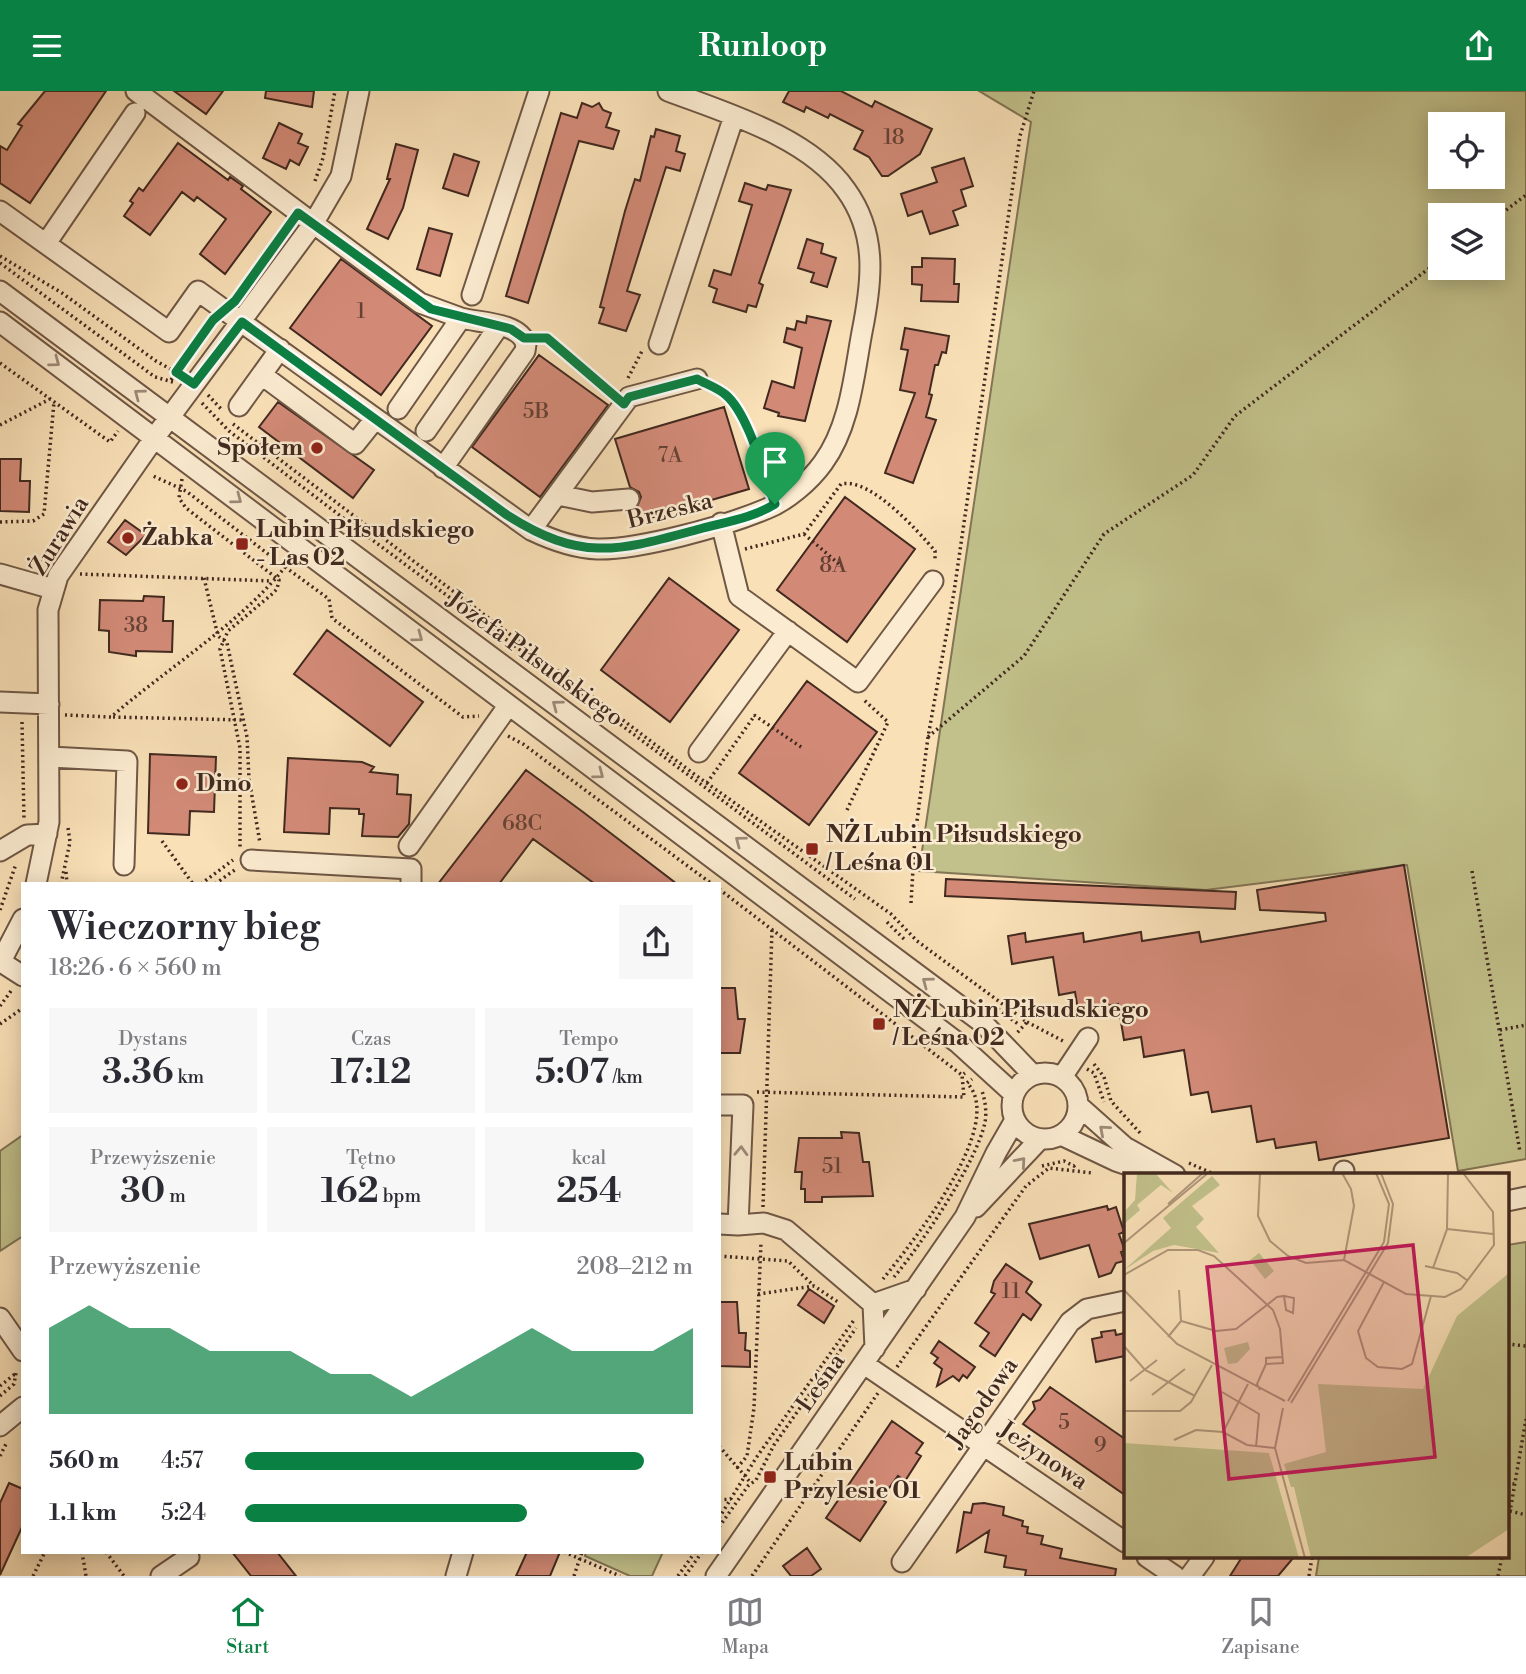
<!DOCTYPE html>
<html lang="pl">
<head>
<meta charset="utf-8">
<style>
  body { margin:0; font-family:"Libre Bodoni",serif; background:#f7f7f7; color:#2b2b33; height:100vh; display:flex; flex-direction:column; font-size:26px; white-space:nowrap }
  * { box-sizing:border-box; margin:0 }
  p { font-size:23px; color:#7c7c81 }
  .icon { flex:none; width:38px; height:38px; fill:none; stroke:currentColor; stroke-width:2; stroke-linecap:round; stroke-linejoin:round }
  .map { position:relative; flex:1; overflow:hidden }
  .side { position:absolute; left:21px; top:791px; width:700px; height:672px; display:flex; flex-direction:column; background:#fff; border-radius:0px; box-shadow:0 4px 18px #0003 }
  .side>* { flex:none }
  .controls { position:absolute; left:1428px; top:21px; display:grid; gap:14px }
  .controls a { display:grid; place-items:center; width:77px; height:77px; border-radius:0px; background:#fff; box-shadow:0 4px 18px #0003; font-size:35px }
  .pin { position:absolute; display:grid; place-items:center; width:60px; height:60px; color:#fff; margin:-72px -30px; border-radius:50% 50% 50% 0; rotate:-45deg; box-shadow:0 0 7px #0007 }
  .pin .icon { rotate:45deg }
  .round { display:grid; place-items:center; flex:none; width:74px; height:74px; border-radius:0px; background:#f7f7f7 }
  .overview { display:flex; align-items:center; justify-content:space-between; height:119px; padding:0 28px }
  h1 { font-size:38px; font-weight:600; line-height:52px }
  .metrics { display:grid; grid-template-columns:repeat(3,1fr); gap:10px; height:119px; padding:7px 28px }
  .metrics div { display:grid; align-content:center; border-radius:0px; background:#f7f7f7; text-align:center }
  .metrics b { font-size:35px; font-weight:600 }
  .metrics small { font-size:19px; font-weight:400 }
  .metrics p { font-size:19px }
  .chart { height:196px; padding:14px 28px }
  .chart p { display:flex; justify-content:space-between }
  .chart svg { width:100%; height:126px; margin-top:7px; fill:#0b8043; opacity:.7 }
  ul { padding:0 28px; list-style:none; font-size:23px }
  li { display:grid; grid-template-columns:112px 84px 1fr; align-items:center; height:52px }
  li i { height:18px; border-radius:9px; background:#0b8043 }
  header { display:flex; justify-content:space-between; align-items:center; height:91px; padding:0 28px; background:#0b8043; color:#fff; font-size:32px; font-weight:600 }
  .menu { display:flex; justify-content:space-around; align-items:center; height:98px; border-top:2px solid #e1e1e2; background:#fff; font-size:19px; color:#7c7c81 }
  .menu a { display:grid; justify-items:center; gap:4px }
  .menu .selected { color:#0b8043 }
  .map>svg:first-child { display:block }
</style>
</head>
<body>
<header><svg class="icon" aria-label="menu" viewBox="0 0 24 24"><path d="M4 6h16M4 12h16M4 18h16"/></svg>Runloop<svg class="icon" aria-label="share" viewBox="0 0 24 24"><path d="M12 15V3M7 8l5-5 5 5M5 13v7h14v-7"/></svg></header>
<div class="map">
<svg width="1526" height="1485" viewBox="0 0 1526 1485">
  <rect width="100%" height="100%" fill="#f9e0b7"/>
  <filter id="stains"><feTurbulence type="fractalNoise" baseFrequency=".00286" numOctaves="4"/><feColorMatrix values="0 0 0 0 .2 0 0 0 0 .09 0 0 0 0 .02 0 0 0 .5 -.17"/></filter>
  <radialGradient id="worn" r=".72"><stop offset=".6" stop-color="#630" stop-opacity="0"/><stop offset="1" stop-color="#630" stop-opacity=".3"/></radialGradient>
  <path fill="#c2c18b" stroke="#827555" stroke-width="2" fill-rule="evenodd" d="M979,0H1526V1068L1458,1080L1407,774L1206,799L919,780L1031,31ZM1493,33V86H1440V33ZM1493,124V177H1440V124Z
    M23,1044V1145L0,1160V1060Z
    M1526,1151V1485H1316L1319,1466H1507V1154Z
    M586,1461H663L652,1485H630L585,1465Z"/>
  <path fill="#d28a77" stroke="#41291f" stroke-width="2" d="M45,0H106L30,112L0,92V55L7,59L22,35L18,33Z
    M174,0H223L206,23Z
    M266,0H314L312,16L265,7Z
    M789,0H841L872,16L875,10L932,38L920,63L888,85H882L869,66L854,58L863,40L830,23L828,27L806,16L804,21L783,11Z
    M582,12L592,16L599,12L603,19L611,22L606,36L619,40L613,58L579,50L528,212L506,205L561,22L577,27Z
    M279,32L302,43L298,52L308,56L299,74L290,69L286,78L263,67Z
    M656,38L680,45L676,60L685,63L680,80L666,76L627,200L640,204L626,240L599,232L604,217L600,216L625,120L635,88L640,90L651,45L654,46Z
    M178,52L228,89L230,86L243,95L241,98L271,121L225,183L200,163L226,128L197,106L194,110L182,101L150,144L124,125L133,112L130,110L139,97L143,100Z
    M396,53L418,59L403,117L388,148L367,138L390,88H387Z
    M454,63L479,71L468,105L443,97Z
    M964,67L973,95L961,99L966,115L953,120L958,134L930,143L922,120L908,125L901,103L937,91L932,77Z
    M745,92L766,99L768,94L791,99L759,192L763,194L756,216L748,214L746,221L713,211L717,198L709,195L714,179L731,184L752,114L739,110Z
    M429,137L452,143L440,185L417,178Z
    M807,148L823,153L821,162L836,167L827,196L811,191L814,182L798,177Z
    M922,167L955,168L954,193H959L958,211L921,210L922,194L912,193V176H922Z
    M341,168L432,235L381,304L290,237Z
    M807,225L831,230L805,330L778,325L779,322L764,317L772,290L794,297L802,257L784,251L787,237L795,239L797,230L806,232Z
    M905,237L949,245L946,262L942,261L938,274H935L929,303L932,304L926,326L936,329L913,392L885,382L915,302L900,299L908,259L901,258Z
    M539,264L608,314L540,406L472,356Z
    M278,311L374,379L353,407L259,336Z
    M724,316L749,398L640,430L636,418L641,406L639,401L630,396L615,348Z
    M0,368H21L20,390H30L29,421L0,420Z
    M845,406L915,458L847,551L777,499Z
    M125,429L146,444L126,464L108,451Z
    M669,487L739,539L670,631L601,579Z
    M144,505L164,506L163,530H173L172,561L136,560V565L109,561V540L99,539L100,509L143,510Z
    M327,539L423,611L390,655L294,583Z
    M807,590L877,641L809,734L739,682Z
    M150,663L216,666L214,721L190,720L189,744L148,742Z
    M288,667L362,671L374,676L370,681L398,684L397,703L411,704L409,733L398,746L362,745L364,723H359V718L330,717L329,743L284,741Z
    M526,679L583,721L677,793H595L533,748L499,793H438Z
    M1404,774L1449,1047L1319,1069L1316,1051L1276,1057L1274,1048L1257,1051L1251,1015L1212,1021L1208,1001L1191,1004L1184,959L1144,966L1141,946L1124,949L1118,913L1078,919L1075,901L1059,904L1053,866L1012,873L1008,845L1025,842L1026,851L1083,842L1084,851L1141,841L1142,850L1199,841L1201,851L1326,830L1325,822L1260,819L1257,799Z
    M946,788L1236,801L1235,818L945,805Z
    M719,897H735L738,928H745L740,962H719Z
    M841,1041L859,1042L863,1071H869L873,1105L822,1106V1111H805V1098H801L802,1081H795L799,1047H842Z
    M1107,1115L1108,1119L1116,1116L1124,1141L1119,1143L1125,1160L1121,1161L1124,1170L1116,1172L1111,1182L1099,1186L1089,1154L1040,1168L1029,1133Z
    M1006,1173L1032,1191L1026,1201L1041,1214L1031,1229L1023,1223L995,1265L980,1255L989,1242L975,1232L995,1203L991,1201L994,1190Z
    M809,1198L834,1215L824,1232L798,1214Z
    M719,1211H737L739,1242H746L745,1259L750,1260V1276L719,1275Z
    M1115,1239L1116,1244L1125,1242V1265L1096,1271L1092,1248L1102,1246L1101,1241Z
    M939,1250L975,1276L967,1287L963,1284L959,1290L953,1285L937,1295L942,1278L934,1272L938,1267L931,1262Z
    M1050,1296L1125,1348V1404L1023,1333L1035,1318L1033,1311L1040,1309Z
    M892,1330L923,1352L916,1362L921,1365L905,1390L898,1385L881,1408L886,1411L860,1450L826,1427Z
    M9,1392L23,1398V1434L0,1484V1412Z
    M984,1412L1004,1416L1003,1424L1023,1430L1022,1435L1028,1436L1027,1442L1043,1445L1041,1453L1062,1458L1060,1467L1116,1478L1115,1485H1025L1026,1479L1004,1476L1006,1465L985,1461L989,1440L957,1461L964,1421L971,1422L973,1413Z
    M807,1457L821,1478L811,1485H791L783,1475Z
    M232,1461H277L296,1485H251Z
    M527,1461H560L550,1485H516Z
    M1242,1466H1294L1278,1485H1230Z"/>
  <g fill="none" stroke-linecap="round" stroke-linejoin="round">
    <g stroke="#6f5745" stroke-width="23">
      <path id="minor" d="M136,0L420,212L461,227L398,318
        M0,120L169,241L198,200L531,439C552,449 573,457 597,458C639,459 726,435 766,418C787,410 810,390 823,372C850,335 854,284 862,241C872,191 878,143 846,99C809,46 726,22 668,0
        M47,151L135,22
        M0,200L984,933L1033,984
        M472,204L539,0
        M0,231L958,952L1014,1003
        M659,253L734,25
        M262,284L355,353L375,328
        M239,315L280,258
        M426,340L499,235
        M443,377L525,260L526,253C519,231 480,232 461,227
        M558,404L592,411L629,408
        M721,432L739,505L858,591L933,490
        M531,439L629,306L697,288
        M0,483L53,498
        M0,611L49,613
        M699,661L788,540
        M50,666L127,670L124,774
        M409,755L508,615
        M0,760L27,744L47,743
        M251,769L411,778V793
        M36,793L49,731L48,519L58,485L155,346L313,133L341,85L359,0
        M1,871L23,885
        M0,872L23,828
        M1012 1015a33 33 0 1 1 66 0a33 33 0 1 1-66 0Z
        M1062,986L1088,947
        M719,1014H743L738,1134L719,1133
        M1079,1015L1125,1056L1175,1084
        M1061,1044L1116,1070L1157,1084
        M1344,1084V1080
        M1507,1110L1526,1106
        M976,1116L1040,1048
        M738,1134L764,1132L786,1139L873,1213L875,1257
        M873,1213L916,1198
        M0,1227L23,1260
        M864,1273L1125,1451
        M0,1335L23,1316
        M1147,1466L1175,1485
        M902,1471L1070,1231L1087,1218L1125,1210
        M161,1485L189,1466
        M456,1485L463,1461
        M716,1485L965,1126L996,1062L1015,1029
        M1190,1485L1204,1466"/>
    </g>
    <path stroke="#41291f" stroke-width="3.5" stroke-dasharray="2 3.5" stroke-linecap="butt" d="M315,90L323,67L335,0
      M1493,129L1526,104
      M0,165L62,202L156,270L179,283
      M0,172L155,286L173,291
      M542,247H547L612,303
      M0,272L110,351L118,340
      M628,287L642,260
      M171,289L212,230
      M711,296C747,316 755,362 769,398
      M208,304L222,319
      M202,312L229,340L355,436L855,808
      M233,333L694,683L891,823L917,850L1027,931L1017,942
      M0,334L50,308
      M182,388L179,407L186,417L279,489L277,498L271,504L228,540L220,558L240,657V756
      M0,431L33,430L44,423L54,311
      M804,443L839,473
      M745,458L804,443L841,393C870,386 918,440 935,460V470
      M29,471L49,467
      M285,476L329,508L332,527L463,626L479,625
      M80,483L272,490
      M204,487L218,545L227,552L247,646L249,688L260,752
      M65,624L111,626C165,579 242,531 285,476L186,400L151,384
      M754,624L804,658
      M113,626L243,629
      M22,631L24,728
      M508,645L523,653L712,793
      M928,646L1024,565L1104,443L1193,384L1235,325L1440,169
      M707,692L755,624
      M847,719L888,631L864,609
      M162,750L193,793
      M1472,780L1520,1061
      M66,781L67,793
      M61,793L70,751L68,737
      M201,793L233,769
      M215,793L236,778
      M719,798L962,984L965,982
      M911,812L915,745L928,646L954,501L1020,45L1034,0
      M0,819L16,773
      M887,831L904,848
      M0,915L11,900
      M998,918L1018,933
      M1027,931L1065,951
      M0,933L23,917
      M1500,939L1526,934
      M1094,973L1104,986L1111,1010L1141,1043
      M1087,978L1094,982L1104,1011
      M757,1001L964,1006L962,984
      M1189,1072L1216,1084
      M1042,1075L1064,1070L1074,1075L1077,1072
      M763,1116L772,838
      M719,1165L788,1170L814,1195
      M894,1186C921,1154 977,1071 985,1031C987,1021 985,1009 982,1000
      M883,1188C911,1153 1008,1033 967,992L972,988
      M758,1203L814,1195L838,1211
      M1507,1253L1526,1255
      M897,1276L1026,1095L1049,1077L1092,1082
      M0,1295L15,1283
      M0,1305L14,1293L16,1282
      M719,1355L751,1392
      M0,1365L6,1353
      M737,1377L747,1365L754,1317L761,1151
      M1507,1392L1514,1393
      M719,1409L731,1408
      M1510,1420L1526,1424
      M719,1427L756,1367L854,1229
      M719,1436L748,1395L756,1389L774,1354L856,1237
      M1507,1438L1526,1328
      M82,1461L86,1485
      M106,1461L124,1485
      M564,1461L620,1485
      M33,1485L45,1461
      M574,1485L582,1461
      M678,1485L695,1461
      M685,1485L702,1461
      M752,1485L878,1302
      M1309,1485L1312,1466
      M1498,1485L1502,1466"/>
    <use href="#minor" stroke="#fbebd0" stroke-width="19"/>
  </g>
  <defs><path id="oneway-chevron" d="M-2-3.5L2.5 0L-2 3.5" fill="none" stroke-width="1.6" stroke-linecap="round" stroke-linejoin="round" transform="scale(1.75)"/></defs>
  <g stroke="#9e8a78">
    <use href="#oneway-chevron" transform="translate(55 271) rotate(37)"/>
    <use href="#oneway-chevron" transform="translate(139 303) rotate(-143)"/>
    <use href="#oneway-chevron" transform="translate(237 408) rotate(37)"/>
    <use href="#oneway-chevron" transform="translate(418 546) rotate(37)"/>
    <use href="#oneway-chevron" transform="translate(557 614) rotate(-143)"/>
    <use href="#oneway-chevron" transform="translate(599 683) rotate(37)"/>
    <use href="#oneway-chevron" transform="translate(740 750) rotate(-143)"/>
    <use href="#oneway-chevron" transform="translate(927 891) rotate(-143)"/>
    <use href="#oneway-chevron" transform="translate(1104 1039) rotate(-139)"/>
    <use href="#oneway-chevron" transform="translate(741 1060) rotate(-88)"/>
    <use href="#oneway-chevron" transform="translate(1021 1071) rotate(-49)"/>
  </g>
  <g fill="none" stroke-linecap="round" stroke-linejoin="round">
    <g stroke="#fff" stroke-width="14">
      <path id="route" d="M298,122L431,218L511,238L524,247H547L624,313L629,306L697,288C706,293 718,297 726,304C749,324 764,384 775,413C755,426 726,431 703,437C621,459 584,473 507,424L242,231L194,293L176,281L213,229L235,210Z"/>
    </g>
    <use href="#route" stroke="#0b8043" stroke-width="9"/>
  </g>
  <g fill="#8f2418" stroke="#fbebd0" stroke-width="2.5">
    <circle cx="317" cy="357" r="7"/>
    <circle cx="128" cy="447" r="7"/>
    <rect x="235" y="446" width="14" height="14" rx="3.5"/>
    <circle cx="182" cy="693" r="7"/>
    <rect x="805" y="751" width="14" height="14" rx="3.5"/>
    <rect x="872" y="926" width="14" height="14" rx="3.5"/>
    <rect x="763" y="1379" width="14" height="14" rx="3.5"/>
  </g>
  <g text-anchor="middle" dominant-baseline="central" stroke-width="5" stroke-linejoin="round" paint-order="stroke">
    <g font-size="21" fill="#654135">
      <text x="894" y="47">18</text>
      <text x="361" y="221">1</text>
      <text x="536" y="321">5B</text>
      <text x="670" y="365">7A</text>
      <text x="833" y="475">8A</text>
      <text x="136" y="535">38</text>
      <text x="522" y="733">68C</text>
      <text x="832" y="1076">51</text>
      <text x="1011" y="1201">11</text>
      <text x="1064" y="1332">5</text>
      <text x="1100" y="1355">9</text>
    </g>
    <g font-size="24" font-weight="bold" fill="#41291f" stroke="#fbebd0" text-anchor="start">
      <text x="303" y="357" text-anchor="end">Społem</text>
      <text x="256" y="439">Lubin Piłsudskiego<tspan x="256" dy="28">- Las 02</tspan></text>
      <text x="142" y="447">Żabka</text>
      <text x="196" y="693">Dino</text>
      <text x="826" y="744">NŻ Lubin Piłsudskiego<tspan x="826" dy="28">/ Leśna 01</tspan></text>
      <text x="893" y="919">NŻ Lubin Piłsudskiego<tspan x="893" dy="28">/ Leśna 02</tspan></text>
      <text x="784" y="1372">Lubin<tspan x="784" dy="28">Przylesie 01</tspan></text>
    </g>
    <g font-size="24" fill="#41291f" stroke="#fbebd0">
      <text transform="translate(670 420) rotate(-14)">Brzeska</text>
      <text transform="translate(60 445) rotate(-58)">Żurawia</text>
      <text transform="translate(535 568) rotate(36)">Józefa Piłsudskiego</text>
      <text transform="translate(821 1292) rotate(-55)">Leśna</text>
      <text transform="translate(983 1312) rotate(-55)">Jagodowa</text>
      <text transform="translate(1043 1365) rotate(34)">Jeżynowa</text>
    </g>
  </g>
  <g transform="translate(1124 1082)">
    <rect width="385" height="385" fill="#f9e0b7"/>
    <path d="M13,0H31L49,20L37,12L13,32L16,37L0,51V39L11,27ZM88,3L96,12L68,33L80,46L72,54L95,80L50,72L29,78L0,97L47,55L39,45ZM135,80L150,98L141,106L126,87ZM385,100V356L341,385H187L170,314H167L160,291L202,279L194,211L299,216L333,143ZM124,169L126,176L113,190L104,191L100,175ZM0,270L145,280L175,385H0Z" fill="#c2c18b"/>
    <path fill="none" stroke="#af977a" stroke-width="2" d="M136,0L134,43L146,68L164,83L182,90L220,87L282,121L321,124L337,116L370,72L369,39L339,0M218,0L227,16L230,33L220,87M44,31L79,0M323,56L369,61M0,70L84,0M301,93L333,100L344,108M309,95L323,56L324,0M0,102L44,77H74L90,83L149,137L156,156L159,190L142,191V185L158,184M260,109L234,158L242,185L254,194L278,196L288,191L307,123M0,117L53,171L161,228M55,117L57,148M44,164L57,148L92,158L112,156L153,124L160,123L162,137L169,140L170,125L160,123M0,173L21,197L71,223M6,208L33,187M136,217L133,211L142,191M98,219L135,241L132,274M28,222L61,196M164,228L260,69L265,31L252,0M167,230L264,70L269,31L257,0M159,235L151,275L181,385M0,238H56L67,229L88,192M99,259L124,211M50,267L72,257L99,259L123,272L151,275"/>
    <path fill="#c2185b" fill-opacity="0.15" stroke="#c2185b" stroke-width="3.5" d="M289,72L311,284L105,306L83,94Z"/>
    <rect width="385" height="385" fill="none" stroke="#41291f" stroke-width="3.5"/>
  </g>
  <rect width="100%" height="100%" filter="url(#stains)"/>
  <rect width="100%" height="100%" fill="url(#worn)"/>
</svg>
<div class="controls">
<a><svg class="icon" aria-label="locate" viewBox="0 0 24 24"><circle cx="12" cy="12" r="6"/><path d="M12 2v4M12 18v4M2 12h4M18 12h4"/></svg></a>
<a><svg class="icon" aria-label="layers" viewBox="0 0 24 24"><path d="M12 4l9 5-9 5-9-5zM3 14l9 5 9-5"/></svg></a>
</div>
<div class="pin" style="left:775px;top:413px;background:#1e9e55"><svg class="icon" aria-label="arrive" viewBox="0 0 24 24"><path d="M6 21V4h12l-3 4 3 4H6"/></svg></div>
<section class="side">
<div class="overview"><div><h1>Wieczorny bieg</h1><p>18:26 · 6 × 560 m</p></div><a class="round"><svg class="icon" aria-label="share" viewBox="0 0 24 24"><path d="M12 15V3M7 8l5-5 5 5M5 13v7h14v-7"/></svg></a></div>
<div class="metrics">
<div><p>Dystans</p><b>3.36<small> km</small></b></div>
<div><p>Czas</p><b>17:12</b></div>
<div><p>Tempo</p><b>5:07<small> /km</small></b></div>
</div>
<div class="metrics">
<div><p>Przewyższenie</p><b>30<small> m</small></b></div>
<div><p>Tętno</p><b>162<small> bpm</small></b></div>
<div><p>kcal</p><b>254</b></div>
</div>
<div class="chart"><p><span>Przewyższenie</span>208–212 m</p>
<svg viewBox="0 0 160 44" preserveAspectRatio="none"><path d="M0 44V14L10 6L20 14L30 14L40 22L50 22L60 22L70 30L80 30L90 38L100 30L110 22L120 14L130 22L140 22L150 22L160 14V44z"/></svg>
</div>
<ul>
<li><b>560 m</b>4:57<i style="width:89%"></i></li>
<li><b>1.1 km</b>5:24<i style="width:63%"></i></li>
</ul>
</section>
</div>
<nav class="menu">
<a class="selected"><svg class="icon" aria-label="home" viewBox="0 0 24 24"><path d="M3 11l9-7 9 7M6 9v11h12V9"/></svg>Start</a>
<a><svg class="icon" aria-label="map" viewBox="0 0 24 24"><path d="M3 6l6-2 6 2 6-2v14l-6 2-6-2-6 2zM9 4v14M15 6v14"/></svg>Mapa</a>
<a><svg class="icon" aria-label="saved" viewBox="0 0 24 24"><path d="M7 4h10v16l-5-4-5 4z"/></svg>Zapisane</a>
</nav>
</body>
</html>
